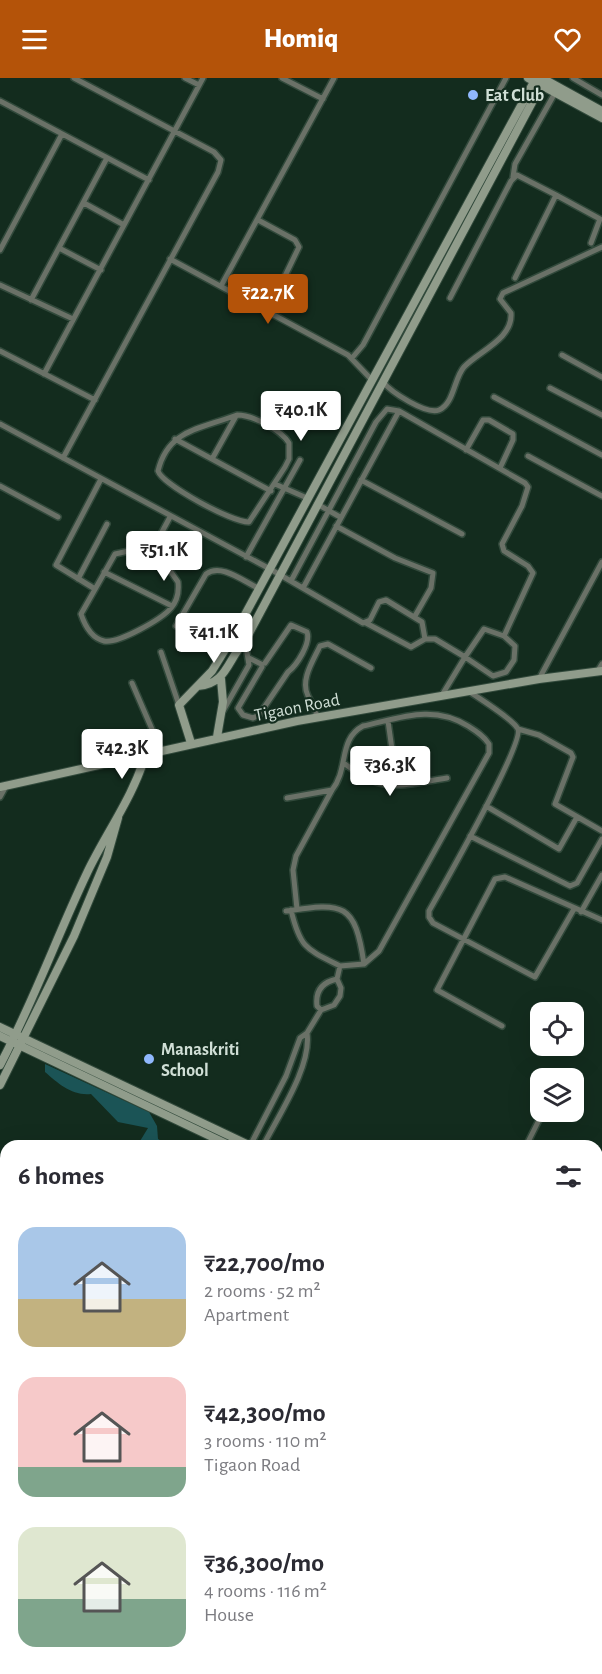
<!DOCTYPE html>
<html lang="en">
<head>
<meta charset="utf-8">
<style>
  :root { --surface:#fff; --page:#f2f2f3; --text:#2b2b33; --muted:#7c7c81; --accent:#b45309 }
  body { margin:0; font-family:"Alegreya Sans",sans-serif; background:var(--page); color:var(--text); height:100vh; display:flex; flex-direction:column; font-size:22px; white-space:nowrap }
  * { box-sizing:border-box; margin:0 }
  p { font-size:20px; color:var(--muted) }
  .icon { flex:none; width:33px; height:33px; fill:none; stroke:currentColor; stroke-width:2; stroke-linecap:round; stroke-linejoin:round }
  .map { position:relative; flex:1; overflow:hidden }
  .drawer { position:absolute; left:0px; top:1062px; width:603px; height:534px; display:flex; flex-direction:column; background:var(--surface); border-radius:18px 18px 0 0; box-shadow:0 6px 24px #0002 }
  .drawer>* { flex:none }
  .tools { position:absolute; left:530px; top:924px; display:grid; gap:12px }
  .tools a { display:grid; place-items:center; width:54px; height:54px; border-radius:12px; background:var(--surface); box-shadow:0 6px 24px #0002; font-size:30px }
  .price { position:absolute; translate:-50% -51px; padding:0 14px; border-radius:6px; background:#fff; color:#222; font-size:20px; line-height:39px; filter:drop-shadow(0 2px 3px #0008) }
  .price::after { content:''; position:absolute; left:50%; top:36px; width:18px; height:14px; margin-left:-9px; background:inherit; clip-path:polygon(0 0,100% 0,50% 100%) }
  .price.current { background:var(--accent); color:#fff }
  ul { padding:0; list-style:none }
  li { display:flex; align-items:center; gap:18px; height:150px; padding:0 18px }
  li span { display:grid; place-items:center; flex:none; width:168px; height:120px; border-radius:18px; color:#555 }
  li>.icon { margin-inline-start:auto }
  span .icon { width:72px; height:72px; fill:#fffc; stroke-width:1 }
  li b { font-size:26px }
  h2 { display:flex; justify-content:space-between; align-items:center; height:72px; padding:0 18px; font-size:26px }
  header { display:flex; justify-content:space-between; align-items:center; height:78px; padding:0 18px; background:var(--accent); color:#fff; font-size:27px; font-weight:800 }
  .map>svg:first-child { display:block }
  .water { fill:#1b5456 }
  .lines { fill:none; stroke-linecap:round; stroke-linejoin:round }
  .street-casing { stroke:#31493b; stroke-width:8 }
  .secondary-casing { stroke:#31493b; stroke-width:10 }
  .street { stroke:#6a7167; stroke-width:5 }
  .secondary { stroke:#909c8b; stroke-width:8 }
  .poi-dot { fill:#90b8fd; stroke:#132c1e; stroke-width:2 }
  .labels { text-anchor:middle; stroke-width:4.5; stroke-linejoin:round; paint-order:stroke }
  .poi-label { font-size:18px; font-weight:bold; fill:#d0dfd6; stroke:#132c1e; text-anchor:start }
  .street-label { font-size:18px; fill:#d0dfd6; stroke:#132c1e }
</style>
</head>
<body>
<header><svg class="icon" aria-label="menu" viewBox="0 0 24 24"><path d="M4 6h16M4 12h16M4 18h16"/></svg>Homiq<svg class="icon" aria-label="heart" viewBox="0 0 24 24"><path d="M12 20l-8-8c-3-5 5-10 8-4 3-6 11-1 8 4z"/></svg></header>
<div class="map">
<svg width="602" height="1596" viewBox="0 0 602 1596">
  <rect width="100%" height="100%" fill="#132c1e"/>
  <path class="water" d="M45,986L149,1034L157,1048L158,1061L169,1068H137L148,1050L118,1044L91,1016C72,1018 59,1006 45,994Z"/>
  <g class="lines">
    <g class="street-casing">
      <path id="street" d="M185,0L199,7
        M282,0L323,21
        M573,0L602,17
        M0,23L149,102
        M513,99L515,86L555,15
        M556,117L600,141L591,165
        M84,125L124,147
        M258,142L295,162L299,169L268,233
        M59,170L101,192
        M0,172L62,56
        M170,181L348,277L371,301
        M0,207L73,241
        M221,208L334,0
        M450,220L511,103L517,97L556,117L515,200
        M31,222L107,80
        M0,273L95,322
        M562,277L602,299
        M352,280L363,267L506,0
        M44,296L203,0
        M383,304C391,314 426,337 439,332C454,326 454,300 464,289C479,273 513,261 511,235L500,221L503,215L602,169
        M550,310L602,337
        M494,319L602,377
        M237,337C253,337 281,352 289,365V381L285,389L249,444C233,445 163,407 158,393C168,351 201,351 237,337Z
        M0,346L270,491L363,545L370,542L379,524L386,522L422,544L425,561
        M175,361L271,413
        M466,372L483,342H489L513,356V362L500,390
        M528,378L602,418
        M63,380L218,94L221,82L214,74L74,0
        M212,381L236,338
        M361,402L462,456
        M275,406L307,420
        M0,408L58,439
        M317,426L340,439
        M336,448L395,480L433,495L431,510L415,538
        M129,473L171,494L178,504C179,513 177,523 171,530C162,541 118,566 104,563C91,560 85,548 81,536L115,476Z
        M246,479L300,382
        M147,482L170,439
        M104,494L172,528
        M78,501L107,446
        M291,503L376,344L387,331L399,333L525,405L528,409L522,428L502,466L504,473L528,488L533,495L504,558L515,568L514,582L506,594L493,598L465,579L442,617
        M303,510L399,333
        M95,511L56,487L101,401
        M366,545L411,569L425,561H435L465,579L484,551L504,558
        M176,548L206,496C221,485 243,503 258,510
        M161,574L179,627
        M249,580L261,586
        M262,589L238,630L243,637L253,640L259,637L288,594C297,587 311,565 307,554L291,547L265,585
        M597,594L602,586
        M539,601L602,484
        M132,605L161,672
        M470,614C480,621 513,641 518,651C524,666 442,810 429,833V839L433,845L535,899L574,831
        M223,633L249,587L245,563L235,555
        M317,640C316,630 312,626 308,618C300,602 313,583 320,568L328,566L371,590
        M388,643L397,707
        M518,651L539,657L571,675L573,679L555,726L602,753
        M345,686C386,717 399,707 447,700
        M0,719L6,708
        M287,720L332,712C349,691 338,661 363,648C400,640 433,626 468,648C476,653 484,658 489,666V675L379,873L364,886L340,888L337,901
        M486,728L559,771L577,739
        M470,758L570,808L577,805L602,761
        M297,831L293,792L296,778L332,712
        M291,832C300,870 306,871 340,888
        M286,833C344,824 355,825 364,886
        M581,834L602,797
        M502,948L437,912L495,801L505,799L602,842
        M307,955L321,932L334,927L340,918L341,910L337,901C323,904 315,912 317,928L321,932
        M250,1068L286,998L300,960L307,955C312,988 278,1038 263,1068
        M526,1068L543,1034
        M0,1209L6,1211
        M0,1232L6,1235
        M0,1276L6,1265
        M0,1307L6,1309
        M0,1328L6,1330
        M0,1410L6,1399
        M0,1431L6,1434
        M0,1492L6,1495
        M0,1564L6,1567
        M48,1590L59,1596
        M170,1590L172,1591
        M179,1594L182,1596
        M93,1596L97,1590
        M148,1596L151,1590
        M254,1596L257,1590
        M421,1596L424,1590"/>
    </g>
    <g class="secondary-casing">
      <path id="secondary" d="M528,0L602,40
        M542,0L602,33
        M198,608C227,606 227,582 245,563L545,0
        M217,659L223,624L221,601
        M191,665L179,627L212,593L234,557L536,0
        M0,709L297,643L539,601L602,593
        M0,949L251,1068
        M0,958L231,1068
        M0,987C33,925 57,858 87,795C106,755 134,718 146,675
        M0,1007L74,858L107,779L118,740
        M597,1235L602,1238
        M597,1244L602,1246"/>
    </g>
    <use href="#street" class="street"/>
    <use href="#secondary" class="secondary"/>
  </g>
  <g class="poi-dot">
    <circle cx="473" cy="17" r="6"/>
    <circle cx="149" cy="981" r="6"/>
  </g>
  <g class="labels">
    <g class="poi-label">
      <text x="485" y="23">Eat Club</text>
      <text x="161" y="977">Manaskriti<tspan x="161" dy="21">School</tspan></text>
    </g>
    <g class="street-label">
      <text transform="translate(297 629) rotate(-11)" y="6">Tigaon Road</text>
    </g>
  </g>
</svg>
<div class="tools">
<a><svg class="icon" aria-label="locate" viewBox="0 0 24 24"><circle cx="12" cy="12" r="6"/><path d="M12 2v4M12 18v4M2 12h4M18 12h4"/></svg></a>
<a><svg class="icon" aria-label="layers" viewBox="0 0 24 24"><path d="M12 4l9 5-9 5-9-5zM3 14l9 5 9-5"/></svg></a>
</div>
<b class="price current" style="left:268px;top:247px">₹22.7K</b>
<b class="price" style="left:301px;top:364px">₹40.1K</b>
<b class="price" style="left:164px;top:504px">₹51.1K</b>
<b class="price" style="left:214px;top:586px">₹41.1K</b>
<b class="price" style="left:122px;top:702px">₹42.3K</b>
<b class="price" style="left:390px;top:719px">₹36.3K</b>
<section class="drawer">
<h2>6 homes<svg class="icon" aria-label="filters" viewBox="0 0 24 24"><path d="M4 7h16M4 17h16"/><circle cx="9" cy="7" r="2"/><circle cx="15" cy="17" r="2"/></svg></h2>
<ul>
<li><span style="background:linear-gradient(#a9c7e8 60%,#c2b280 0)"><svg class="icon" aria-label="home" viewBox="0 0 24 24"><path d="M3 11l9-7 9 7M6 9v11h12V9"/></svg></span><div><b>₹22,700/mo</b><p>2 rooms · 52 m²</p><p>Apartment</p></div></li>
<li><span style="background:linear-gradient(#f6c9c9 75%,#7fa58c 0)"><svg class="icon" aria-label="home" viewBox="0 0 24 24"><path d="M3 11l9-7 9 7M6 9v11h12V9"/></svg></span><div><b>₹42,300/mo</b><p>3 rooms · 110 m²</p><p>Tigaon Road</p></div></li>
<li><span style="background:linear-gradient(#dfe7d0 60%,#7fa58c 0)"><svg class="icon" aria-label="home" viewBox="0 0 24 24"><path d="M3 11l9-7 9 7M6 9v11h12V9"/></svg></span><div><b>₹36,300/mo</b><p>4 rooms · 116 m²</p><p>House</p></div></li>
</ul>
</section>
</div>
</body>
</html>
